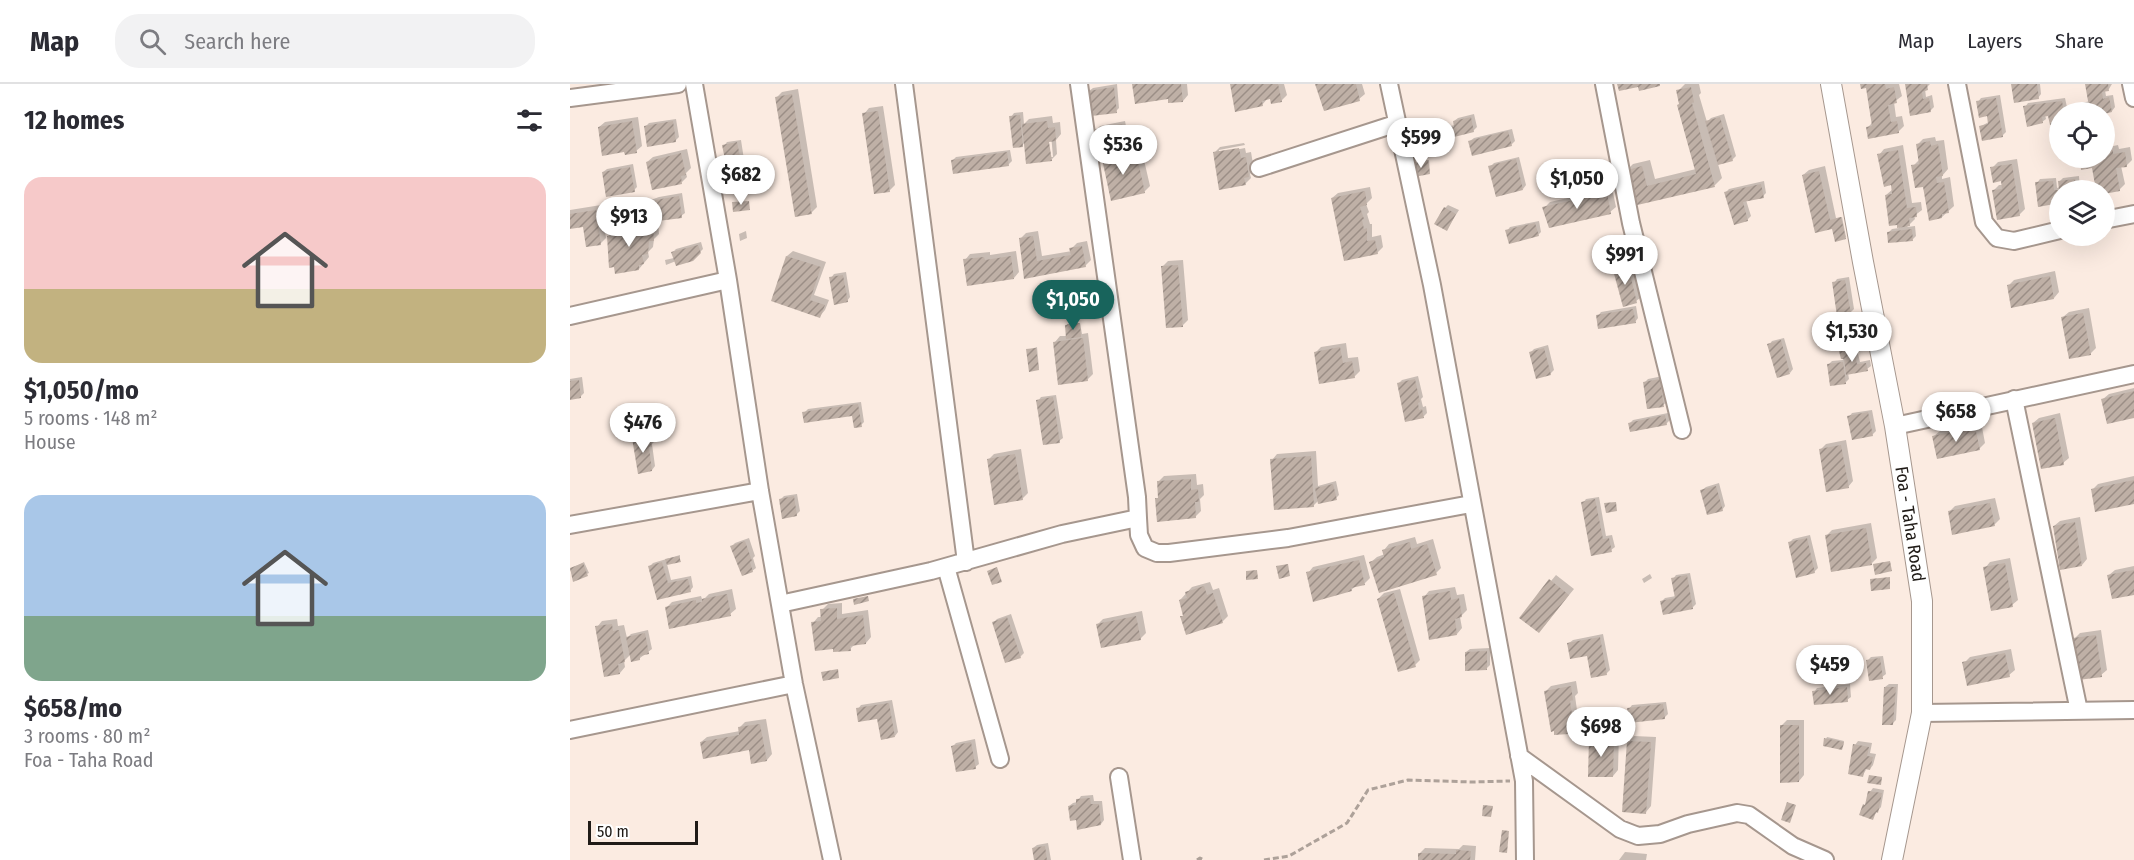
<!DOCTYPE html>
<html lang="en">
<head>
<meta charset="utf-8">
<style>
  :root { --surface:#fff; --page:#f2f2f3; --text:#2b2b33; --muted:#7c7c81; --line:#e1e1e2; --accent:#18645c }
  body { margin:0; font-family:"Fira Sans Condensed",sans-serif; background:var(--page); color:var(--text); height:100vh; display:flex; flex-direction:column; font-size:22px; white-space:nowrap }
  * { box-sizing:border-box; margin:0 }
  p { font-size:20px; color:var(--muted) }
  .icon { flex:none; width:33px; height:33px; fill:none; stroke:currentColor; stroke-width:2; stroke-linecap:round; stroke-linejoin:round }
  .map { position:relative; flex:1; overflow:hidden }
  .side { display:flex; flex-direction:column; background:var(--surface); width:570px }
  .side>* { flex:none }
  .fabs { position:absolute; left:1479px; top:18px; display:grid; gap:12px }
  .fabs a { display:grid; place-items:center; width:66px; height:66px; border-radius:50%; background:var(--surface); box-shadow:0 6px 24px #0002; font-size:30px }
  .scale { position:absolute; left:18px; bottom:15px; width:110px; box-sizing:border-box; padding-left:6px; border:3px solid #201b17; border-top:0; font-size:16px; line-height:21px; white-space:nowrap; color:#201b17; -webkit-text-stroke:4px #fff; paint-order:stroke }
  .price { position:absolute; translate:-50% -51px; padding:0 14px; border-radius:21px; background:#fff; color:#222; font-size:20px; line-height:39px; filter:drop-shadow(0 2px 3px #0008) }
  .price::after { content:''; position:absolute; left:50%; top:36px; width:18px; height:14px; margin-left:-9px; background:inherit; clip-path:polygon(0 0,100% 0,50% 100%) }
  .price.current { background:var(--accent); color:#fff }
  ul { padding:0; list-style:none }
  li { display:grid; align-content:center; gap:12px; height:318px; padding:0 24px }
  li span { display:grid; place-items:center; height:186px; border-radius:18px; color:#555 }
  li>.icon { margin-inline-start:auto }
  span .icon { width:108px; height:108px; fill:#fffc; stroke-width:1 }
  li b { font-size:26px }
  h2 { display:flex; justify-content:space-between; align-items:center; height:72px; padding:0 24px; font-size:26px }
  header { display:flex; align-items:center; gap:36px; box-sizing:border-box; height:84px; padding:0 30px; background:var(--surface); border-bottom:2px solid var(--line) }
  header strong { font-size:28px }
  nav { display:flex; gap:33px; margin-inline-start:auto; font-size:21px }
  .search { width:420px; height:54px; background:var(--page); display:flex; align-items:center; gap:15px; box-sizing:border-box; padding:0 21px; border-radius:24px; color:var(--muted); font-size:22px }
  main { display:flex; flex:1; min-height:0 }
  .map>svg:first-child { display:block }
  .shadow { fill:#0003; fill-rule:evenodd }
  .building { fill:url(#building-hatch) }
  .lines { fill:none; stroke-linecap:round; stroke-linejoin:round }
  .minor-casing { stroke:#a6978e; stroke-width:20 }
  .tertiary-casing { stroke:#a6978e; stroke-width:22 }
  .path { stroke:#ada199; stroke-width:3; stroke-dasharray:6 3; stroke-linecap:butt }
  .minor { stroke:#fff; stroke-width:16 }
  .tertiary { stroke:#fff; stroke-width:20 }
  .labels { text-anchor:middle; stroke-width:5; stroke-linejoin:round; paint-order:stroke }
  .street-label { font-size:18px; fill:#201b17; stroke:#fff }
</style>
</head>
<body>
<header>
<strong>Map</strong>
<div class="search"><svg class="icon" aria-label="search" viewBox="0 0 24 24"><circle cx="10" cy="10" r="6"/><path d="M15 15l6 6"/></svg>Search here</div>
<nav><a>Map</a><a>Layers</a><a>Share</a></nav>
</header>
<main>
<section class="side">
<h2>12 homes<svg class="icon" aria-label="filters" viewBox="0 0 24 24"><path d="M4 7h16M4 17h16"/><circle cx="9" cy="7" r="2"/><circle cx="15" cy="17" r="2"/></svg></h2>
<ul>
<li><span style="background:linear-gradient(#f6c9c9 60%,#c2b280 0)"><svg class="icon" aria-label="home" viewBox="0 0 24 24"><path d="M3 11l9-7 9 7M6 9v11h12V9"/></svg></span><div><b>$1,050/mo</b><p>5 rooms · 148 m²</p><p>House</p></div></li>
<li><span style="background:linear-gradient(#a9c7e8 65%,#7fa58c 0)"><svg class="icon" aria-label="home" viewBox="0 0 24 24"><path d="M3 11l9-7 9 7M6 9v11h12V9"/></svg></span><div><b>$658/mo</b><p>3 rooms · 80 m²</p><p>Foa - Taha Road</p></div></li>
</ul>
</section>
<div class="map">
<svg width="1564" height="776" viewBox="0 0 1564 776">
  <defs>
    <pattern id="building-hatch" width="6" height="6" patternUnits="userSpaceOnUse" patternTransform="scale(1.5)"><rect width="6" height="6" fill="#bfb0a6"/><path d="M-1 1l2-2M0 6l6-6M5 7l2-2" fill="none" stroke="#9b8e86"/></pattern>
  </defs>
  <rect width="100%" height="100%" fill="#fbebe1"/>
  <path class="shadow" d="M547,0L549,24L546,27L519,7L523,4Z
    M564,0H617L618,11L613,17Z
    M662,0H714L717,11L711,17L698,14L692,21Z
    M747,0H792L795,10L789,15Z
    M1115,0H1129L1131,9L1129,11L1137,38L1141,34L1154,30L1166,72L1162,76L1148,80L1152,94L1145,101L1064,121L1055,88L1063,80L1080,76L1085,95L1126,85L1108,7Z
    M1291,0H1329L1332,12L1324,18L1326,33L1332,32L1334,42L1328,48L1298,43L1303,38L1297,3Z
    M1336,0H1360L1355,5L1356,13L1362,11L1364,23L1361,26Z
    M1443,0H1470L1471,10L1468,14Z
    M1517,0H1542L1539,5L1535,6L1536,12L1543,11L1545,23L1542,27L1533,28H1505L1504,23L1508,20L1520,17Z
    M228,5L247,123L242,128L206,14L212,8Z
    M1430,11L1436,48L1432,52L1411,42L1419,38L1418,31L1408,18L1411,14Z
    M1495,14L1498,28L1475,31L1476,35L1472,38L1455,23L1458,19Z
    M313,22L325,101L319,107L294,30L299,24Z
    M453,28L454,40L459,35L482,32L483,39L490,38L491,50L486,56L487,70L482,75L455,58L452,62L441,33L444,29ZM481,50L483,73H480L478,51Z
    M904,30L907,43L903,47L859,50L863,46L885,41L884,37L888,34Z
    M68,33L72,62L66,67L29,43L35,38Z
    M106,35L109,53L105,57L75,43L79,39Z
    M555,37L560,62L555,66L571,63L580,102L574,108L533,76L541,68L526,46L530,42Z
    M942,45L945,57L941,61L900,57L904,54Z
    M1365,53L1366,57L1374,56L1378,85L1372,92V95L1380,93L1384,122L1372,133L1343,82L1349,76L1348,60L1353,55Z
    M171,56L175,82L172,86L154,62L157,58Z
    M674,59L675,61L649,66V69L675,64L676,69L681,68L684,86L680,90L681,94L675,100L644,69L650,63Z
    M1333,61L1342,119L1351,118L1352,126L1344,132L1345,135L1337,143L1345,142L1346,152L1343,155L1319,148L1322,145L1329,144L1316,111L1323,105L1309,71L1314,65Z
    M1548,61L1549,65L1560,63L1562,76L1557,81L1551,82L1555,100L1549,106H1528L1524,82L1513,84L1511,74H1534V64Z
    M117,65L121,84L116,89L117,93L112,98L77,78L83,73Z
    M440,66L442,77L438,81L383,76L386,73Z
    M949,73L956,101L953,105L920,83L924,79Z
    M1447,75L1455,125L1449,131L1423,107L1429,101H1433L1432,96L1422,84L1428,78Z
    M859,76L860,89L844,79L846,78Z
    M63,80L67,103L64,106L33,88L37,85Z
    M1255,82L1266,134L1272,133L1276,153L1275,154L1263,142L1233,91L1239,86Z
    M1509,92L1510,106H1490V118L1467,99L1470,95L1486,94L1487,104L1490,103L1489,98L1493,94Z
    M1194,97L1196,109L1193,112L1176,116L1181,132L1177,136L1156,108L1159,105Z
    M800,103L802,114L796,120L799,128L797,130L800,140H802V153L811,151L813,163L807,169L775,176L762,114L768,109Z
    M1042,104L1046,123L1040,128L974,124L980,118Z
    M112,109L115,129L111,132L88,129L79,132L80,139L88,138L89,150L84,155L83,163L78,168L79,173L69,185L38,152L44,147L61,145V140L66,135H60L57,141L49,124L53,120L70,118L72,131L69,134L78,133L75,121L78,117L89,113Z
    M31,121L36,154L30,160L14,141L0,143V126Z
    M878,121L889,126L877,145L875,124Z
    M969,137L971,148L968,151L937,147L940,143Z
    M176,147L177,154L170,157L169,150Z
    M468,147L472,172L502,167L501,165L507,159L517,157L521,176L515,182L456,193L450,155L456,149Z
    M131,158L133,165L122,176L106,177L96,181L95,176L104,174L103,168L106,165Z
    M223,167L256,178L244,211L259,216L255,226L250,232L203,216L217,172Z
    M446,167L449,188L444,194L395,176L400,170L420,168V171Z
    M613,176L618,236L613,241L592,183L598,177Z
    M1061,180L1070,214L1066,217L1045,186L1048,183Z
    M1485,187L1489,208L1484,214L1439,201L1444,196Z
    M276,188L280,213L277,217L261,194L264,190Z
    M1279,193L1284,225L1280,229L1264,199L1267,195Z
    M1066,222L1068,234L1065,238L1028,232L1031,228Z
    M1519,224L1526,264L1520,270L1493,233L1499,228Z
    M510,239L512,250L518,249L523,290L517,296L485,258L490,252H497V240Z
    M1280,253L1281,263L1286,261L1290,278L1300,276L1301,282L1297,285L1278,289L1279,295L1276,298L1258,281L1262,277L1273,276L1271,268L1276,263L1267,257Z
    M1214,254L1223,285L1220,289L1199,261L1202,257Z
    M776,259L778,274L788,273L790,287L784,293L746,268L751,263Z
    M978,261L984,286L980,290L961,268L964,265Z
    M467,263L469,284L468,285L458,266Z
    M848,292L853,313L851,315L853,323L856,322L857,329L853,333L828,300L832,296Z
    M1093,292L1097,318L1093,321L1075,298L1078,295Z
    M12,293L14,309L10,313L0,314V295Z
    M1564,304V332L1533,315L1539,310Z
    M486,311L493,354L489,357L468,317L471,313Z
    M291,318L294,338L291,341L283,330L234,329L238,325Z
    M1302,326L1306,347L1302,351L1279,333L1282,329Z
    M1098,329L1100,336L1096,340L1060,339L1063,336Z
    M1490,329L1499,374L1493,379L1463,339L1469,334Z
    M1411,338L1415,359L1409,365L1364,352L1370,347Z
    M83,349L84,358L82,360L85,382L82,386L64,354L67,351Z
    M1276,356L1283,397L1278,403L1250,366L1256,360Z
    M451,365L458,409L452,415L419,375L424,370Z
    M746,367L748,402L766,397L769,411L766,414L749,416L743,422L702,376L707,370Z
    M626,390L627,401L633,400L634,411L630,415L631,427L625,433L587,415L589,412L588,398L594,392Z
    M1564,392V419L1523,405L1528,400Z
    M1149,399L1155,422L1152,426L1132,406L1136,403Z
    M227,410L230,427L226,431L210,416L214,412Z
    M1029,413L1036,452L1042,451L1045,463L1041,466L1022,470L1013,419L1016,415Z
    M1425,414L1430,435L1424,441L1379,428L1385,422Z
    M1510,433L1517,475L1512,481L1484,442L1490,437Z
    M1301,439L1307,474L1302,479L1257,451L1262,446Z
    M1240,451L1248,484L1244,488L1219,459L1223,455Z
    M845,453L847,460L863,455L871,484L866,489L801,478L807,473L815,470L814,466L819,460Z
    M179,454L185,472L183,474L186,484L182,487L162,462L165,459Z
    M110,471V477L97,480L101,496L121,492L123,503L120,507L88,514L80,482L83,479Z
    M794,471L800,494L794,500L786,502L781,506L738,489L743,483Z
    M1440,474L1448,516L1442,521L1415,484L1420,478Z
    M14,478L19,489L4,496L0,485Z
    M1564,482V509L1539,491L1545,486Z
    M1120,489L1126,520L1123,523L1092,517L1095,514L1106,512L1103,495L1106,491Z
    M1080,490L1082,494L1074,499L1072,495Z
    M986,491L1004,505L974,542L951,533Z
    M640,498L643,506L649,504L658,532L652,538L612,533L614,530L610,516L622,503Z
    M885,503L887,511L894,510L897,526L890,533L892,544L887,550L854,513L859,507Z
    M162,505L166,525L160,530L96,524L102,518L131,512L132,515L135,514L139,510Z
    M830,505L850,576L845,581L808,515L814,509Z
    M272,519V530L298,526L301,553L296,559L285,560L280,565L243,539L248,533H252V526L258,520Z
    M572,527L576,549L571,554L527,541L533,535Z
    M441,530L454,569L450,573L424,538L427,535Z
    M47,535L48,542L54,541L57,554L61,550L78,546L82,565L70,574L61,570L54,577L55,583L50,589L27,543L32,537Z
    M1531,546L1537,586L1531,591L1504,555L1510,549Z
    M1033,550L1040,586L1036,590L1018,570L999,559L1003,556Z
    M920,564V581L916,585L896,568L900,565Z
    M1441,565L1445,586L1439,591L1394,579L1400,573Z
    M1313,572L1316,590L1312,593L1297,577L1301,573Z
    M1006,597L1008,609L1005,612L1007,626L1011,625L1013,635L999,649L976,607L981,602Z
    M1280,600L1281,613L1277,616L1244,608L1247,604Z
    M1319,600H1328L1326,636L1322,640L1315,603Z
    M322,616L328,648L325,652L309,634L288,625L291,621Z
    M1096,618L1098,630L1094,634L1059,625L1062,621Z
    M196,635L202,670L197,676L180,665L131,658L137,653L170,647V643L175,638Z
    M1217,636H1234V691L1229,697L1211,642Z
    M1026,649H1049L1048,686L1043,692L1020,655Z
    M1064,652L1086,653L1081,722L1076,728L1059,657Z
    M1257,653L1274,657L1273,663L1256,655Z
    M405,655L409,680L405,683L383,662L386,659Z
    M1288,657L1302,659L1300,669L1306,670L1303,681L1300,685L1297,684L1293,691L1285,661Z
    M1303,704L1314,706L1311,723L1302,734L1295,721L1298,718L1300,708Z
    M523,711L524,717H532L534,736L531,740L507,735L499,722L503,719L507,718L511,712Z
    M478,759L481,776H465L463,764L467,761Z
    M893,761L906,762L905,776H849L850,769L855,764L889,765Z
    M1055,768L1077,770L1076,776H1049Z"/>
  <path class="building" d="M562,0H611L613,18L598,19V15L565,20Z
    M660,0H708L712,18L701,20L700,15L692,17L693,22L665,28Z
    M745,0H786L790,17L754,27Z
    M1047,0H1090V2L1069,7L1068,3L1049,7Z
    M1290,0H1315L1316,5L1324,3L1327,19L1318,21L1321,38L1327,37L1329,49L1298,55L1296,43L1302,42L1296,4L1291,5Z
    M1335,0H1357L1358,6L1352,8L1353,15L1359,14L1361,28L1340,32Z
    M1441,0H1467L1469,15L1444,19Z
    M1515,0H1538L1539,7L1532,8L1533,15L1539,13L1542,28L1534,30V28H1520Z
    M544,3L547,29L521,32L518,7Z
    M1121,3L1124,18L1122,19L1145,103L1063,122L1054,87L1072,82L1077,102L1126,90L1107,21L1109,20L1106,6Z
    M222,10L242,130L225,133L205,13Z
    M1426,14L1433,53L1412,57L1409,42L1418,40L1417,32L1409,34L1406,17Z
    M1492,17L1494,28H1490V38L1480,41L1478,32L1472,33L1473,39L1457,43L1453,22Z
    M1516,20L1518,28H1504L1503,23Z
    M308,27L320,108L304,110L292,29Z
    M450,31L453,63L443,64L439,32Z
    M901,33L904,48L860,59L858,49L884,43L883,37Z
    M1150,33L1163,77L1148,81L1135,37Z
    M62,37L67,69L55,71L54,68L32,72L28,43Z
    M103,37L106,58L77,63L74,42Z
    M477,37L478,44L485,43L486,57L479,58L482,77L456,80L452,40Z
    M552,40L557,66L530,72L525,45Z
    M938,47L942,62L902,72L898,57Z
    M1360,57L1361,62L1368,60L1373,92L1366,93L1367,99L1374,98L1379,129L1372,130V134L1359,137L1353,103L1345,104L1341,81L1349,80L1346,60Z
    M167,58L173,87L158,90L152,61Z
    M669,64L671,74L676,73L679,93L674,94L676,101L649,106L643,68Z
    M1328,66L1337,124L1346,123L1347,133L1339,134L1340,142L1327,144V141L1319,142L1315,111L1322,110L1321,101L1314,103L1307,70Z
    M1543,66V70L1555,68L1557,83L1546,84L1550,107L1534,110V106H1526L1522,84L1511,86L1510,74H1534V67Z
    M437,68L439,82L383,90L381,76Z
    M566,68L575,109L541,117L532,75Z
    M111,69L116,91L111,92L112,100L82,106L76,78Z
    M946,75L953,106L926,113L918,82Z
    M858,76L860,90L844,93L843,79Z
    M1442,80L1450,132L1427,136L1422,106L1432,105L1431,97L1423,99L1420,83Z
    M60,83L65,108L36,113L32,88Z
    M1249,87L1260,136L1271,133L1276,155L1265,158L1262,145L1245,149L1232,91Z
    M1505,95L1507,106H1490V119L1468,123L1465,98L1483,97L1484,106H1489L1488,97Z
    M1191,100L1194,114L1173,118L1178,137L1164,141L1154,108Z
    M795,107L797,121L790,123L794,135L792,136L794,145L797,144V157L805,156L808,170L774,177L761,114Z
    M1037,109L1041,130L979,144L972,123Z
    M109,112L112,134L88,137L87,131L76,134L73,120L85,116Z
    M179,117L180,126L163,128L162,118Z
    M67,121L69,136L57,137V143H49L48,123Z
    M874,123L886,130L877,147L864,140Z
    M26,126L31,161L16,163L13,143L0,145V130Z
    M74,138V144L83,143L84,157H79L78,170L72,171L74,180L69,181V186L45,190L44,183L39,184L37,152L60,150V139Z
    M965,139L969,152L939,160L935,146Z
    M1342,145L1343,157L1318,159L1317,148Z
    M463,152L467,177L501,171L499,164L512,162L516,183L454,195L449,154Z
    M128,161L131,169L123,177L106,182L101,168Z
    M216,172L251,183L240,216L255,221L250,234L201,217Z
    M441,172L444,195L397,202L393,175L414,173L415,176Z
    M608,181L613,243L596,244L591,182Z
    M1058,182L1067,219L1053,223L1043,186Z
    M273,191L278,218L264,221L259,193Z
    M1480,192L1484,215L1441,224L1437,201Z
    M1275,196L1281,230L1267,232L1262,198Z
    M1063,225L1066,239L1028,245L1026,231Z
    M1513,229L1521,271L1499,275L1491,233Z
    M510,239L511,253L496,255L495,241Z
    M513,254L518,297L488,301L483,258Z
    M1279,254L1280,263L1267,266L1265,256Z
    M1211,256L1220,290L1207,294L1197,260Z
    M770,263L773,279L782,277L785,294L749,300L744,268Z
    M466,264L469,286L459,288L456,265Z
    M974,264L981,291L966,295L959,268Z
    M1283,264L1287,280L1296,279L1298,287L1276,291L1274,275H1271L1269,267Z
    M1273,278L1276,300L1260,302L1257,280Z
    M845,295L850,318L848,319L849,326L852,325L854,334L835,338L827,299Z
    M1090,295L1094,323L1077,325L1073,298Z
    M9,296L11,314L0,316V297Z
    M1564,307V334L1537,340L1531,315Z
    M483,313L490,359L473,361L466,316Z
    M288,320L292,343L284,344L282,332L234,339L232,328Z
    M1298,328L1303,352L1282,356L1277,332Z
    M1095,331L1097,341L1060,348L1058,339Z
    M1485,334L1494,381L1471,385L1462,339Z
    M1405,343L1410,366L1367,375L1362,352Z
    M80,351L82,363H79L82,387L68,390L62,354Z
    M1271,361L1279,404L1256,408L1249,365Z
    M445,370L453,416L424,421L417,375Z
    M741,372L744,423L704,426L700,375Z
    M621,395V406L628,405L629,418H625L626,434L587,438L585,414H588L587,397Z
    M1564,396V420L1525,428L1521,405Z
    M763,400L767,416L748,420L745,404Z
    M1146,402L1153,427L1137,431L1130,406Z
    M224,412L227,432L212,435L209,415Z
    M1025,415L1033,455L1039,454L1042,468L1021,472L1011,418Z
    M1046,418L1047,427L1036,429L1034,419Z
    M1420,419L1425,442L1382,451L1378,427Z
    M1505,438L1512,482L1490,486L1483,442Z
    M1296,444L1302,481L1261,488L1255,451Z
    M1237,454L1245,489L1226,494L1218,458Z
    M175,457L182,477L180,478L183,488L172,492L160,462Z
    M840,458L841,465L857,460L867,491L809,509L799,478L814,473L812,466Z
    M109,472L111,478L97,481L95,475Z
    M789,476L795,501L781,504L782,507L743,518L736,488Z
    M1320,477L1322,487L1305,491L1303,480Z
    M92,478L98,499L118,495L121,508L87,516L78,482Z
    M13,479L18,492L3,498L0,484Z
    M1435,479L1443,523L1421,527L1413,483Z
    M718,480L720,492L709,495L706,482Z
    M427,483L432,498L422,501L417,487Z
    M687,486L688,495L676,496V487Z
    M1564,486V511L1542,515L1537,491Z
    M1117,491L1123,525L1093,531L1090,517L1105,514L1101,494Z
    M1320,493V505L1301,507L1300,495Z
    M979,495L999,511L969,549L949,534Z
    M634,502L637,511L643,509L653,539L616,551L610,532H613L609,516L617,514L615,508Z
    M880,507L881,516L889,514L892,533L885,535L887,551L859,556L852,512Z
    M824,509L846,583L828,588L807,515Z
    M157,510L161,532L99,545L95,523L126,516V519L132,518V515Z
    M298,512L299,517L284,521L283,515Z
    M267,524V535L293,531L296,560L280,562L281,567L263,568V565L245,567L241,538L251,537L250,525Z
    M566,532L571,556L531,564L526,540Z
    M437,533L451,574L435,579L422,538Z
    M42,540L43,547L49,546L55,578L48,580L50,590L34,593L25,542Z
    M75,549L79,570L70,572V576L61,578L56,553Z
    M1526,551L1532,593L1508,596L1503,554Z
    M1030,553L1037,591L1021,594L1017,572L1000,575L997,559Z
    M917,567V586L895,587V568Z
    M1435,569L1440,593L1397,602L1392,578Z
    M1310,574L1313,595L1299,597L1296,576Z
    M268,585L269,594L253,597L251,588Z
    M1001,602L1003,616L1000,617L1002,630L1006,629L1008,642L999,644V650L984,651V647L981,648L974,607Z
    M1277,603L1278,618L1244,621L1242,607Z
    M1314,603H1326L1323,641H1312Z
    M319,619L325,653L311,656L307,635L288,638L286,624Z
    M1093,620L1095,635L1059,639L1057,624Z
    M190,640L197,677L181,680L179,666L133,675L130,658L169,651L168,643Z
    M1210,641H1229V698L1210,699Z
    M1019,654H1044L1043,693H1018Z
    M1254,654L1274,658L1272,666L1253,662Z
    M1057,657L1081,658L1076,730L1052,728Z
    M401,658L406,685L386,688L381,662Z
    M1283,660L1299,663L1297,672L1303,673L1300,686L1295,685L1293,693L1278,690Z
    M1299,691L1312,693L1311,701L1297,699Z
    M1298,707L1312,709L1308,729L1306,728L1303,736L1289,731L1293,720L1295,721Z
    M520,714L521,720H529L531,741L507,746L506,736L500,737L498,722L506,721V715Z
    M1217,718L1226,721L1220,739L1211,736Z
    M913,721L923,722L921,733L912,732Z
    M932,746L939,747L937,769L929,768Z
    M475,762L477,776H464L462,764Z
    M886,766L901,767L900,776H848V769L886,770Z"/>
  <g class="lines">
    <g class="minor-casing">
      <path id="minor" d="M124,0L158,196L190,407L224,600L262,776
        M334,0L396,478
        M819,0L862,201L954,697L955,776
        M1034,0L1061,139L1112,346
        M1387,0L1414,138L1427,154L1444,157L1490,146
        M1561,0L1564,14
        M0,14L108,0
        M689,84L828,39
        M1534,136L1564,130
        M0,232L158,196
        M1444,315L1509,627
        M1325,342L1564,290
        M568,434L569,451L575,464L587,469H599L718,454L901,420
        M0,441L190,407
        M376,483L430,675
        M210,520L361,487L492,450L568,434L567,413L509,0
        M1352,629L1564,626
        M0,646L224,600
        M949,672L1050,745L1068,752L1090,750L1118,740L1167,729L1179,731L1223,762L1255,776
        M549,693L562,776"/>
    </g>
    <g class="tertiary-casing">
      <g id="tertiary">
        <path id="s1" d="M1261,0L1293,178L1325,342L1352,517V629L1322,776"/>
      </g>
    </g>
    <path class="path" d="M627,776L630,774L634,776
      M694,776L719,772L777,739L798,706L838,696L902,698L940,697"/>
    <use href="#minor" class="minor"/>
    <use href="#tertiary" class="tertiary"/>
  </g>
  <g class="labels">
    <g class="street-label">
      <text dy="6" stroke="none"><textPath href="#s1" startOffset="447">Foa - Taha Road</textPath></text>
    </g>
  </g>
</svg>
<div class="fabs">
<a><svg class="icon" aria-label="locate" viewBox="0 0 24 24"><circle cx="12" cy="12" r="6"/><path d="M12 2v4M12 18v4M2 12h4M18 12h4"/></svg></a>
<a><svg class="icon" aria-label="layers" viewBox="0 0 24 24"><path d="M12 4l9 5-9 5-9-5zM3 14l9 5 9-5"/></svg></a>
</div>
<div class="scale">50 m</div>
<b class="price" style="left:851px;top:85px">$599</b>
<b class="price" style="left:553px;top:92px">$536</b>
<b class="price" style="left:171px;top:122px">$682</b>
<b class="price" style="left:1007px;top:126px">$1,050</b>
<b class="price" style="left:59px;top:164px">$913</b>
<b class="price" style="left:1055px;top:202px">$991</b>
<b class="price current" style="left:503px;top:247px">$1,050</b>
<b class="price" style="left:1282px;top:279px">$1,530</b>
<b class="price" style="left:1386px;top:359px">$658</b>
<b class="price" style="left:73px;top:370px">$476</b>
<b class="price" style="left:1260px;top:612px">$459</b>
<b class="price" style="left:1031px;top:674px">$698</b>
</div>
</main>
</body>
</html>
